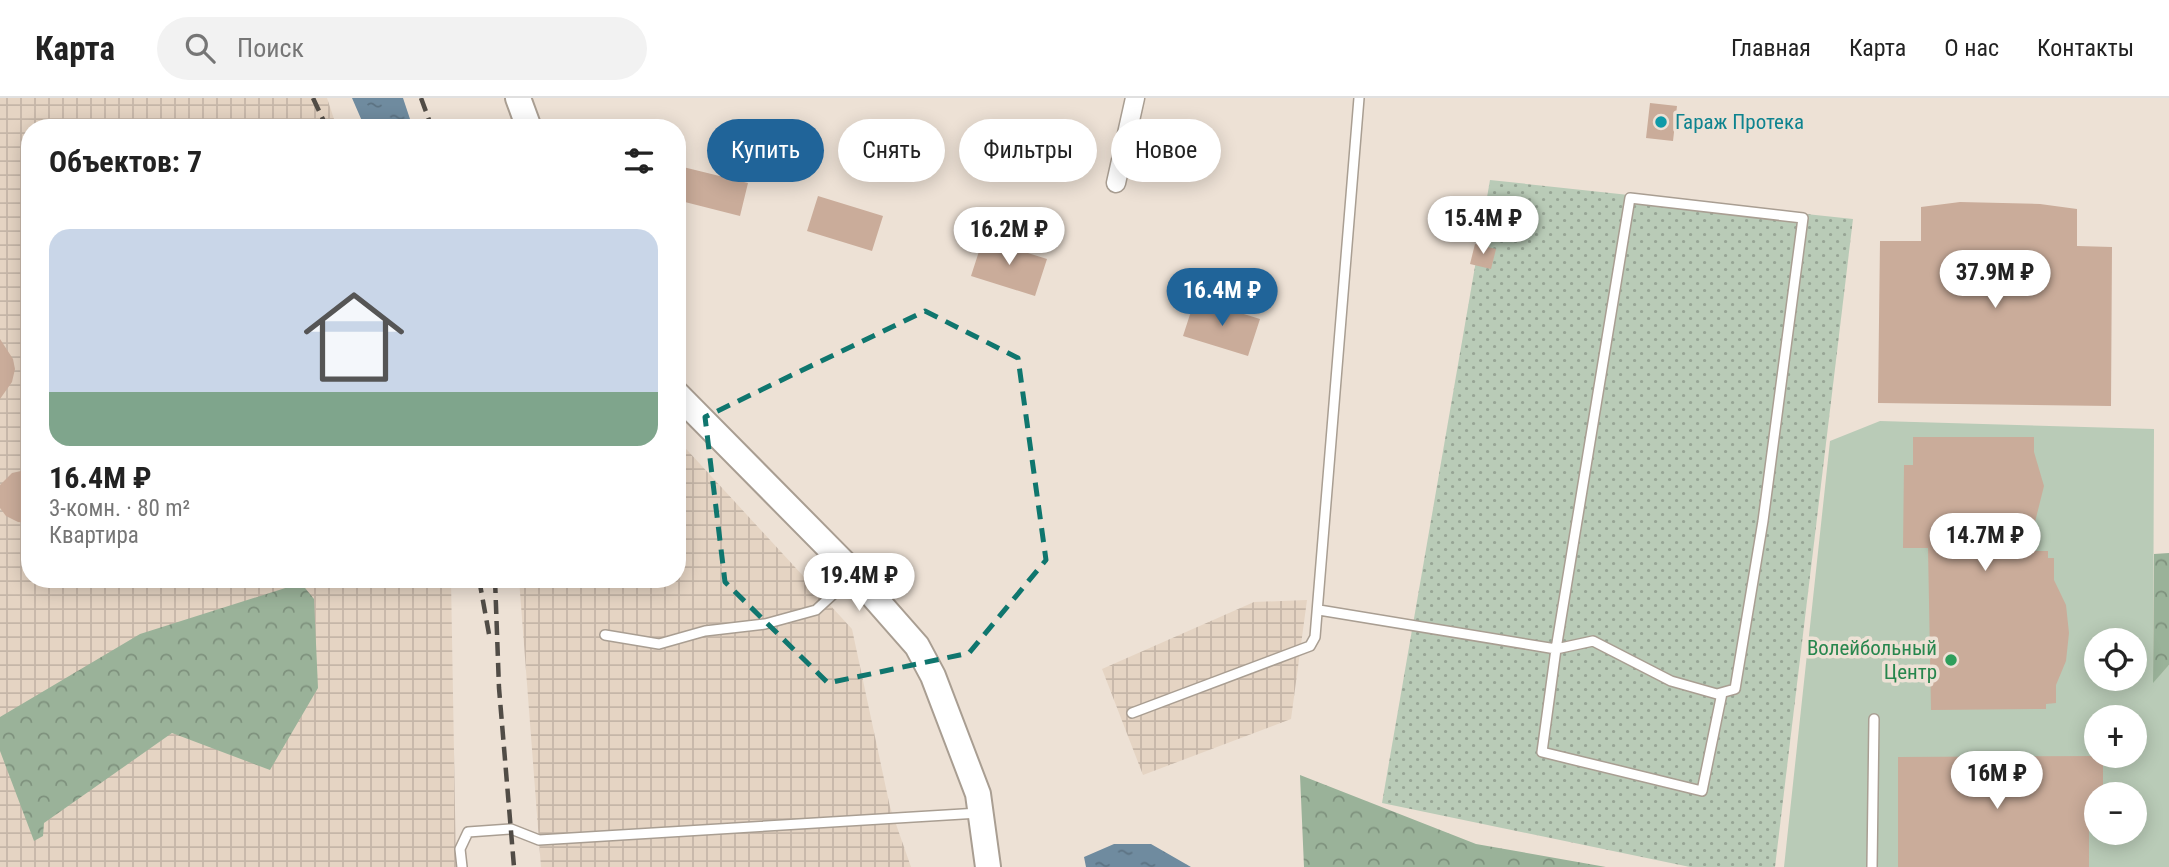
<!DOCTYPE html>
<html lang="ru">
<head>
<meta charset="utf-8">
<style>
  :root { --surface:#fff; --page:#f2f2f2; --text:#222; --muted:#767676; --line:#e0e0e0; --accent:#206499 }
  body { margin:0; font-family:"Roboto Condensed",sans-serif; background:var(--page); color:var(--text); height:100vh; display:flex; flex-direction:column; font-size:26px; white-space:nowrap }
  * { box-sizing:border-box; margin:0 }
  p { font-size:23px; color:var(--muted) }
  .icon { flex:none; width:38px; height:38px; fill:none; stroke:currentColor; stroke-width:2; stroke-linecap:round; stroke-linejoin:round }
  .map { position:relative; flex:1; overflow:hidden }
  .panel { position:absolute; left:21px; top:21px; width:665px; height:469px; display:flex; flex-direction:column; background:var(--surface); border-radius:28px; box-shadow:0 4px 18px #0003 }
  .panel>* { flex:none }
  .guide { position:absolute; left:707px; top:21px; width:665px; height:63px; display:flex; gap:14px }
  .controls { position:absolute; left:2084px; top:530px; display:grid; gap:14px }
  .controls a { display:grid; place-items:center; width:63px; height:63px; border-radius:50%; background:var(--surface); box-shadow:0 4px 18px #0003; font-size:35px }
  .price { position:absolute; translate:-50% -60px; padding:0 16px; border-radius:24px; background:#fff; color:#222; font-size:23px; line-height:46px; filter:drop-shadow(0 2px 4px #0008) }
  .price::after { content:''; position:absolute; left:50%; top:42px; width:21px; height:16px; margin-left:-10px; background:inherit; clip-path:polygon(0 0,100% 0,50% 100%) }
  .price.active { background:var(--accent); color:#fff }
  ul { padding:0; list-style:none }
  li { display:grid; align-content:center; gap:14px; height:371px; padding:0 28px }
  li+li { border-top:2px solid var(--line) }
  li span { display:grid; place-items:center; height:217px; border-radius:21px; color:#555 }
  li>.icon { margin-inline-start:auto }
  span .icon { width:126px; height:126px; fill:#fffc; stroke-width:1 }
  li b { font-size:30px }
  h2 { display:flex; justify-content:space-between; align-items:center; height:84px; padding:0 28px; font-size:30px }
  .tag { padding:0 24px; border-radius:32px; background:var(--surface); box-shadow:0 4px 18px #0003; font-size:24px; line-height:63px }
  .tag.active { background:var(--accent); color:#fff }
  header { display:flex; align-items:center; gap:42px; box-sizing:border-box; height:98px; padding:0 35px; background:var(--surface); border-bottom:2px solid var(--line) }
  header strong { font-size:33px }
  nav { display:flex; gap:38px; margin-inline-start:auto; font-size:24px }
  .search { width:490px; height:63px; background:var(--page); display:flex; align-items:center; gap:18px; box-sizing:border-box; padding:0 24px; border-radius:38px; color:var(--muted); font-size:26px }
  .map>svg:first-child { display:block }
  .industrial { fill:url(#industrial-grid) }
  .grass { fill:#b9cbb7; fill-rule:evenodd }
  .forest { fill:url(#forest-crowns) }
  .garden { fill:url(#garden-dots) }
  .water { fill:url(#water-ripples) }
  .building { fill:#caac9a }
  .lines { fill:none; stroke-linecap:round; stroke-linejoin:round }
  .lane-casing { stroke:#a99e92; stroke-width:12 }
  .street-casing { stroke:#a99e92; stroke-width:21 }
  .secondary-casing { stroke:#a99e92; stroke-width:28 }
  .lane { stroke:#fff; stroke-width:9 }
  .street { stroke:#fff; stroke-width:18 }
  .secondary { stroke:#fff; stroke-width:24 }
  .rail { stroke:#514c46; stroke-width:4.5; stroke-dasharray:14 7; stroke-linecap:butt }
  .marked { fill:none; stroke:#0f766e; stroke-width:5; stroke-dasharray:14 9; stroke-linejoin:round }
  .culture-dot { fill:#0f9aa8; stroke:#ede1d5; stroke-width:2.5 }
  .leisure-dot { fill:#2e9e5b; stroke:#ede1d5; stroke-width:2.5 }
  .labels { text-anchor:middle; stroke-width:7; stroke-linejoin:round; paint-order:stroke }
  .culture-label { font-size:21px; fill:#0d838f; stroke:#ede1d5; text-anchor:start }
  .leisure-label { font-size:21px; fill:#27864d; stroke:#ede1d5; text-anchor:end }
</style>
</head>
<body>
<header>
<strong>Карта</strong>
<div class="search"><svg class="icon" aria-label="search" viewBox="0 0 24 24"><circle cx="10" cy="10" r="6"/><path d="M15 15l6 6"/></svg>Поиск</div>
<nav><a>Главная</a><a>Карта</a><a>О нас</a><a>Контакты</a></nav>
</header>
<div class="map">
<svg width="2169" height="769" viewBox="0 0 2169 769">
  <defs>
    <pattern id="industrial-grid" width="8" height="8" patternUnits="userSpaceOnUse" patternTransform="scale(1.75)"><rect width="8" height="8" fill="#e5d4c3"/><path d="M0 4h8M4 0v8" fill="none" stroke="#c5b6a8"/></pattern>
    <pattern id="forest-crowns" width="20" height="18" patternUnits="userSpaceOnUse" patternTransform="scale(1.75)"><rect width="20" height="18" fill="#9ab299"/><path d="M2 6a3 3 0 1 1 6 0M12 15a3 3 0 1 1 6 0" fill="none" stroke="#7e917d"/></pattern>
    <pattern id="garden-dots" width="8" height="8" patternUnits="userSpaceOnUse" patternTransform="scale(1.75)"><rect width="8" height="8" fill="#b9cbb7"/><path d="M2 2h.1M6 6h.1" fill="none" stroke="#97a595" stroke-width="1.8" stroke-linecap="round"/></pattern>
    <pattern id="water-ripples" width="26" height="14" patternUnits="userSpaceOnUse" patternTransform="scale(1.75)"><rect width="26" height="14" fill="#6f8b9f"/><path d="M2 4q2-2 4 0t4 0M15 11q2-2 4 0t4 0" fill="none" stroke="#5c7282"/></pattern>
  </defs>
  <rect width="100%" height="100%" fill="#ede1d5"/>
  <path class="industrial" d="M0,0H327L337,30H30V481H451L456,769H0Z
    M677,341L852,531L890,709L911,769H541L519,481H677Z
    M1307,502L1291,621L1143,677L1102,571L1254,504Z"/>
  <path class="grass" d="M1880,323L2154,331L2153,584L2169,567V769H1784L1830,343ZM2096,542H2135V581H2096ZM2096,620H2135V658H2096ZM2096,696H2135V735H2096Z"/>
  <path class="forest" d="M2169,455V567L2153,585L2154,456Z
    M301,485L314,501L318,590L270,672L172,635L44,725L43,738L34,743L0,653V619L140,536Z
    M1300,677L1476,746L1606,769H1304Z"/>
  <path class="garden" d="M1490,82L1853,121L1775,769H1690L1382,705Z"/>
  <path class="water" d="M352,0H403L413,30H365Z
    M1114,746H1151L1191,769H1086L1084,759Z"/>
  <path class="building" d="M1650,5L1677,8L1673,43L1646,40Z
    M683,69L748,85L740,118L677,102Z
    M818,98L883,118L872,153L807,133Z
    M1960,104L2040,106L2077,111V148L2112,149L2111,308L1878,305L1880,143H1921V109Z
    M983,141L1047,161L1035,198L971,178Z
    M1475,146L1496,151L1491,171L1470,166Z
    M1195,201L1260,221L1248,258L1183,238Z
    M0,241L13,261L15,271L12,284L0,301Z
    M1913,339H2034V354L2044,388L2035,424V453H2048V460H2054V482L2066,507L2069,535L2066,563L2056,587V605L2046,606V611L1931,612L1928,450H1903L1904,367H1913Z
    M30,371V425L18,424L6,418L0,410V387L12,375Z
    M2103,658V696H2096V721H2089V769H1898V659Z"/>
  <g class="lines">
    <g class="lane-casing">
      <path id="lane" d="M1319,512L1556,551L1630,100L1803,120L1763,423L1735,591L1717,596L1671,583L1593,543L1556,551L1542,654L1702,693L1722,595
        M605,537L659,546L705,533L765,526L816,512L853,478
        M1132,615L1310,548L1315,539L1359,0
        M462,769L460,751L468,734L511,731L539,742L979,715
        M1872,769L1874,621"/>
    </g>
    <g class="street-casing">
      <path id="street" d="M1116,85L1135,0"/>
    </g>
    <g class="secondary-casing">
      <path id="secondary" d="M518,0L529,30
        M677,296L844,465L917,548L933,578L978,696L988,769"/>
    </g>
    <use href="#lane" class="lane"/>
    <use href="#street" class="street"/>
    <use href="#secondary" class="secondary"/>
    <path class="rail" d="M313,0L327,30
      M421,0L432,30
      M479,481L489,536
      M495,481L499,590L514,769"/>
  </g>
  <path class="marked" d="M925,213L1018,260L1046,462L969,555L828,585L725,484L705,319Z"/>
  <circle class="culture-dot" cx="1661" cy="24" r="7"/>
  <circle class="leisure-dot" cx="1951" cy="562" r="7"/>
  <g class="labels">
    <g class="culture-label">
      <text x="1675" y="31">Гараж Протека</text>
    </g>
    <g class="leisure-label">
      <text x="1937" y="557">Волейбольный<tspan x="1937" dy="24">Центр</tspan></text>
    </g>
  </g>
</svg>
<div class="controls">
<a><svg class="icon" aria-label="locate" viewBox="0 0 24 24"><circle cx="12" cy="12" r="6"/><path d="M12 2v4M12 18v4M2 12h4M18 12h4"/></svg></a>
<a>+</a>
<a>−</a>
</div>
<b class="price" style="left:1483px;top:158px">15.4M ₽</b>
<b class="price" style="left:1009px;top:169px">16.2M ₽</b>
<b class="price" style="left:1995px;top:212px">37.9M ₽</b>
<b class="price active" style="left:1222px;top:230px">16.4M ₽</b>
<b class="price" style="left:1985px;top:475px">14.7M ₽</b>
<b class="price" style="left:859px;top:515px">19.4M ₽</b>
<b class="price" style="left:1997px;top:713px">16M ₽</b>
<div class="guide">
<a class="tag active">Купить</a>
<a class="tag">Снять</a>
<a class="tag">Фильтры</a>
<a class="tag">Новое</a>
</div>
<section class="panel">
<h2>Объектов: 7<svg class="icon" aria-label="filters" viewBox="0 0 24 24"><path d="M4 7h16M4 17h16"/><circle cx="9" cy="7" r="2"/><circle cx="15" cy="17" r="2"/></svg></h2>
<ul>
<li><span style="background:linear-gradient(#c9d6e8 75%,#7fa58c 0)"><svg class="icon" aria-label="home" viewBox="0 0 24 24"><path d="M3 11l9-7 9 7M6 9v11h12V9"/></svg></span><div><b>16.4M ₽</b><p>3-комн. · 80 m²</p><p>Квартира</p></div></li>
</ul>
</section>
</div>
</body>
</html>
